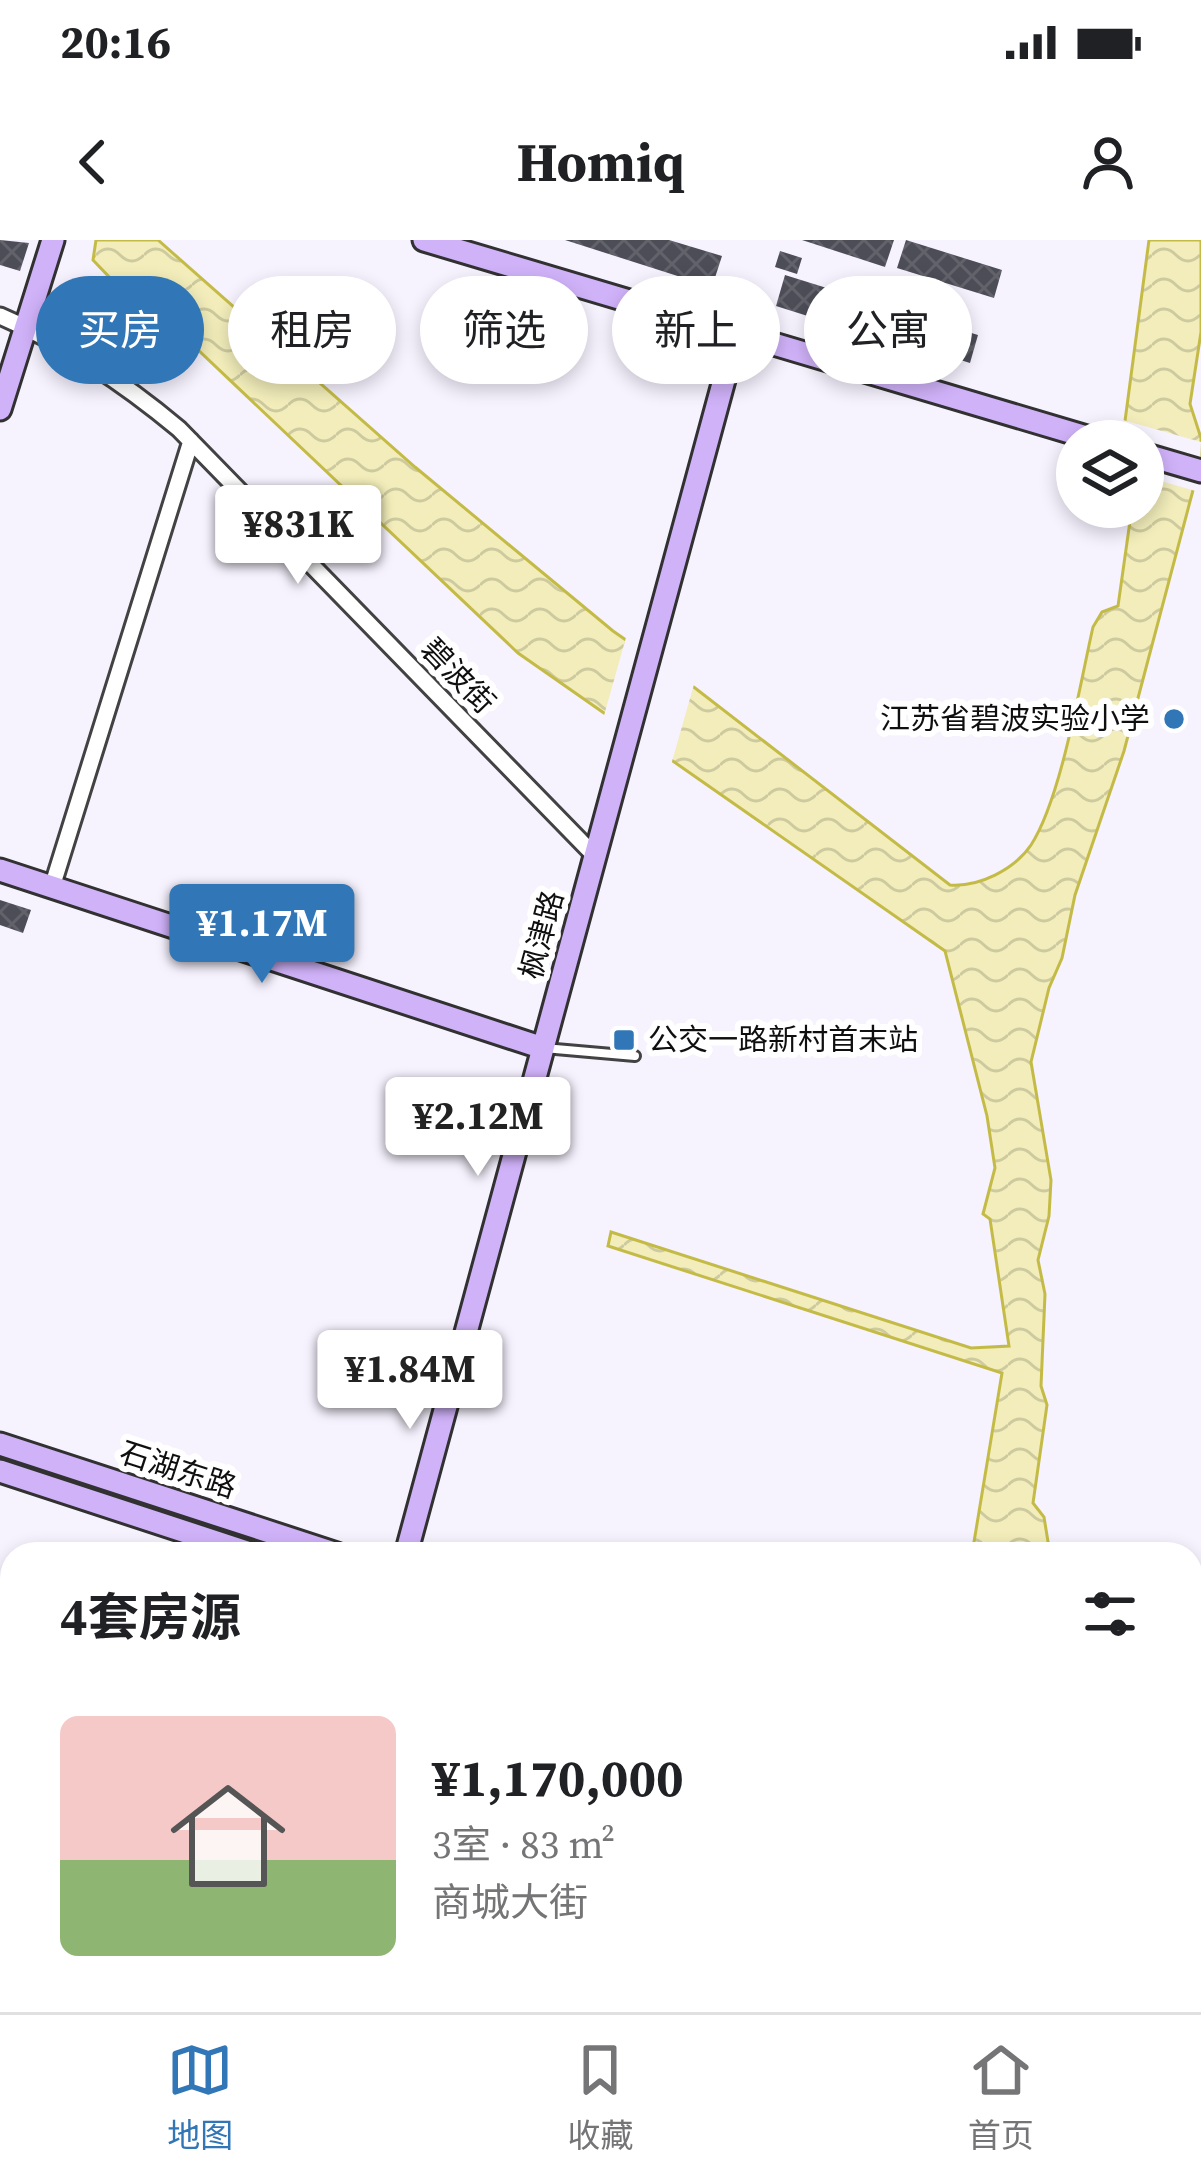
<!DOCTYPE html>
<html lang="zh">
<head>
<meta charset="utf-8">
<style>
  :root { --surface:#fff; --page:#f6f6f6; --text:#202124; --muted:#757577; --line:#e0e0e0; --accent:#3176b6 }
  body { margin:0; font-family:"Source Serif 4","Noto Sans SC",serif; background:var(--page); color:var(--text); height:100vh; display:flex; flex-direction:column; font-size:45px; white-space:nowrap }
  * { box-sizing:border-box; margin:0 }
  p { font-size:39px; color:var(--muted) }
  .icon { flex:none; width:66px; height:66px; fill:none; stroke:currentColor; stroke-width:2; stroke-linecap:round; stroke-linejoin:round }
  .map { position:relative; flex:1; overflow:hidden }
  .side { position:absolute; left:0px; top:1302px; width:1203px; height:471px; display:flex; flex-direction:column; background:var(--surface); border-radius:36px 36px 0 0; box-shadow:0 6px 18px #0003 }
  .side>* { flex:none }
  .guide { position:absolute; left:36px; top:36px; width:1131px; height:108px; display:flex; gap:24px }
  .fabs { position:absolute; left:1056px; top:180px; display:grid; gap:24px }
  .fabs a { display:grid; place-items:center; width:108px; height:108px; border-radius:50%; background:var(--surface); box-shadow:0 6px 18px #0003; font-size:60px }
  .price { position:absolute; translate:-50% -102px; padding:0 27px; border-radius:12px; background:#fff; color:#222; font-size:39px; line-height:78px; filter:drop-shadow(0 3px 6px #0008) }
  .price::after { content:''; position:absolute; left:50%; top:72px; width:36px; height:27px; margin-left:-18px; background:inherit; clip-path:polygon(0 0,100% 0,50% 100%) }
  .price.active { background:var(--accent); color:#fff }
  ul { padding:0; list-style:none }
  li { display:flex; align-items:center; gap:36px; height:300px; padding:0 60px }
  li span { display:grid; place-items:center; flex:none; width:336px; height:240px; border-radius:18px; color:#555 }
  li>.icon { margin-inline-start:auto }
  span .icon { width:144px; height:144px; fill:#fffc; stroke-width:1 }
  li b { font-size:51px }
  h2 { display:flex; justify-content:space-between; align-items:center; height:144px; padding:0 60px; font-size:51px }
  .chip { padding:0 42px; border-radius:54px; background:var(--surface); box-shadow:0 6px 18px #0003; font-size:42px; line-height:108px }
  .chip.active { background:var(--accent); color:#fff }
  .status { display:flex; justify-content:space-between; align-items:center; height:84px; padding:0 60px; background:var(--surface); direction:ltr }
  .status svg { height:33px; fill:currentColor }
  header { display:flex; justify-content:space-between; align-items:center; height:156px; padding:0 60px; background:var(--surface); font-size:54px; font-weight:700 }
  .tab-bar { display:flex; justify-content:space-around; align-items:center; height:168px; border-top:3px solid var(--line); background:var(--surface); font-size:33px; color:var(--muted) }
  .tab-bar a { display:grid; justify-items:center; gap:6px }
  .tab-bar .active { color:var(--accent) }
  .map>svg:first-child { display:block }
  .water { fill:url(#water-waves); stroke:#c4bb47; stroke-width:3 }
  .pier { fill:#f6f2fe }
  .building { fill:url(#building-cross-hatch) }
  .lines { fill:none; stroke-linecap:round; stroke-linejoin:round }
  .lane-casing { stroke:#424242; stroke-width:14 }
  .street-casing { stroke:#424242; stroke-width:21 }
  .secondary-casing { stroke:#313131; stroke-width:27 }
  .lane { stroke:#fff; stroke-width:8 }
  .street { stroke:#fff; stroke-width:15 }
  .secondary { stroke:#d0b2f9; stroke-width:21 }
  .poi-dot { fill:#3176b6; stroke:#fff; stroke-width:4.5 }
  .labels { text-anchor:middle; stroke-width:12; stroke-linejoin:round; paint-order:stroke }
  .street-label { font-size:30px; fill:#0f0f0f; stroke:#fff }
  .poi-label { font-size:30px; fill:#0f0f0f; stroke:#fff; text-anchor:end }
</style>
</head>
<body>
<div class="status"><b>20:16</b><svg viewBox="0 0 49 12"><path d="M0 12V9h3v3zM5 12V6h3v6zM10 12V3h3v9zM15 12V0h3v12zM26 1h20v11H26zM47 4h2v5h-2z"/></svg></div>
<header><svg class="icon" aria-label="back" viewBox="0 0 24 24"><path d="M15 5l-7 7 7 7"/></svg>Homiq<svg class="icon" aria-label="person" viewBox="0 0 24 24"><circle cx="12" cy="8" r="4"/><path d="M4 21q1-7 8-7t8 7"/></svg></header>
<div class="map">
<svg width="1201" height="1772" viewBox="0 0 1201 1772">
  <defs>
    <pattern id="water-waves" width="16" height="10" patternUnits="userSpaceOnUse" patternTransform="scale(3)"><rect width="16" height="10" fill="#f2edba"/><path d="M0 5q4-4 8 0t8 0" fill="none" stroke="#ceca9f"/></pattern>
    <pattern id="building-cross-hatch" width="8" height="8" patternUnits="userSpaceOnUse" patternTransform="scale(3)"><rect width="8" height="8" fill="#4c4d57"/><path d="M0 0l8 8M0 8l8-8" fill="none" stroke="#61626a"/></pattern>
  </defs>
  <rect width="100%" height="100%" fill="#f6f2fe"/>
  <path class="water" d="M96,0H158L415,227L613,391L695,448L950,645C979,647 1014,630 1031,605C1061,559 1080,444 1093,387L1102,372L1118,366L1132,267H1143V201L1125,181L1149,0H1201V92L1190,164L1201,198V220L1124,511L1075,655L1062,718L1049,748L1031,822L1051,940L1049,976L1038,1020L1045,1054L1041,1146L1047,1165L1033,1263L1044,1277L1050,1314H972L1002,1133L608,1006L611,992L971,1108L1009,1106L990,979L983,974L995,928L987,876L945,711L518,413L197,109L137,66L93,20Z"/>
  <path class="pier" d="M1123,180L1201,202L1199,252L1143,236V201H1123Z
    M627,394L695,441L671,525L603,479Z"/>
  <path class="building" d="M0,0L29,3L20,31L0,25Z
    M565,0H669L722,16L712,47Z
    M802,0H894L885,27Z
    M906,0L1002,30L994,58L897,28Z
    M780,11L802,18L797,34L775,27Z
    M785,35L862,59L852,90L776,66Z
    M870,62L978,95L970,123L861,89Z
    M0,660L31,670L23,693L0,685Z"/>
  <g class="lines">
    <g class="lane-casing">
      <path id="lane" d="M544,808L635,816"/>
    </g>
    <g class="street-casing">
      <path id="street" d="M0,76C66,104 124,143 179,189L595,616
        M52,647L191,201
        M0,1608L12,1611"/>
    </g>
    <g class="secondary-casing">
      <path id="secondary" d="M424,0L1100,201
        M0,169L53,0
        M1143,214L1201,231
        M0,630L543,808
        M0,1204L337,1314
        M0,1231L253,1314
        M406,1314L737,92
        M914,1761L925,1772
        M954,1761L966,1772
        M285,1772L288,1761"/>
    </g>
    <use href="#lane" class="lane"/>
    <use href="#street" class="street"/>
    <use href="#secondary" class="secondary"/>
  </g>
  <g class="poi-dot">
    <circle cx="1174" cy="479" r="12"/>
    <rect x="612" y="788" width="24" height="24" rx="6"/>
  </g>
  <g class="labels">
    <g class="street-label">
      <text transform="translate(458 436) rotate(46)" y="10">碧波街</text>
      <text transform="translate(542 695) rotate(-75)" y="10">枫津路</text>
      <text transform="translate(178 1230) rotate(18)" y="10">石湖东路</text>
    </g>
    <g class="poi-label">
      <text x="1150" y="489">江苏省碧波实验小学</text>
      <text x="648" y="810" text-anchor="start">公交一路新村首末站</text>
    </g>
  </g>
</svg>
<div class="fabs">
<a><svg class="icon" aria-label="layers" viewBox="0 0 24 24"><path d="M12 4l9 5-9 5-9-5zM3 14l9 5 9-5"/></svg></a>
</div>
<b class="price" style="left:298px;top:347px">¥831K</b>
<b class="price active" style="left:262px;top:746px">¥1.17M</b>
<b class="price" style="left:478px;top:939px">¥2.12M</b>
<b class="price" style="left:410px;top:1192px">¥1.84M</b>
<div class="guide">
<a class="chip active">买房</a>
<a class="chip">租房</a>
<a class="chip">筛选</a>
<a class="chip">新上</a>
<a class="chip">公寓</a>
</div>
<section class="side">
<h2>4套房源<svg class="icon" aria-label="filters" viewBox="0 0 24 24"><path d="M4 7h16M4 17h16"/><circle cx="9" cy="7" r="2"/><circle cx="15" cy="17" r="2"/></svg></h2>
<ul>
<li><span style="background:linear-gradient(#f6c9c9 60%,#8fb573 0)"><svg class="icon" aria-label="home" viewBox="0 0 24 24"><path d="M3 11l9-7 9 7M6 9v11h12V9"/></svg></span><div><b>¥1,170,000</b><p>3室 · 83 m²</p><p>商城大街</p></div></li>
</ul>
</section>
</div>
<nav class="tab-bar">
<a class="active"><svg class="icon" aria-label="map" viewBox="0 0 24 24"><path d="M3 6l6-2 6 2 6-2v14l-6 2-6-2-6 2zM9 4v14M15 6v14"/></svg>地图</a>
<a><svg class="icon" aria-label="saved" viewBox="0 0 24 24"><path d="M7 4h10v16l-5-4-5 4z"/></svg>收藏</a>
<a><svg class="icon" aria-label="home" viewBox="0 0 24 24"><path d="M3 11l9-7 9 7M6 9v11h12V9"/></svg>首页</a>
</nav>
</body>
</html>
